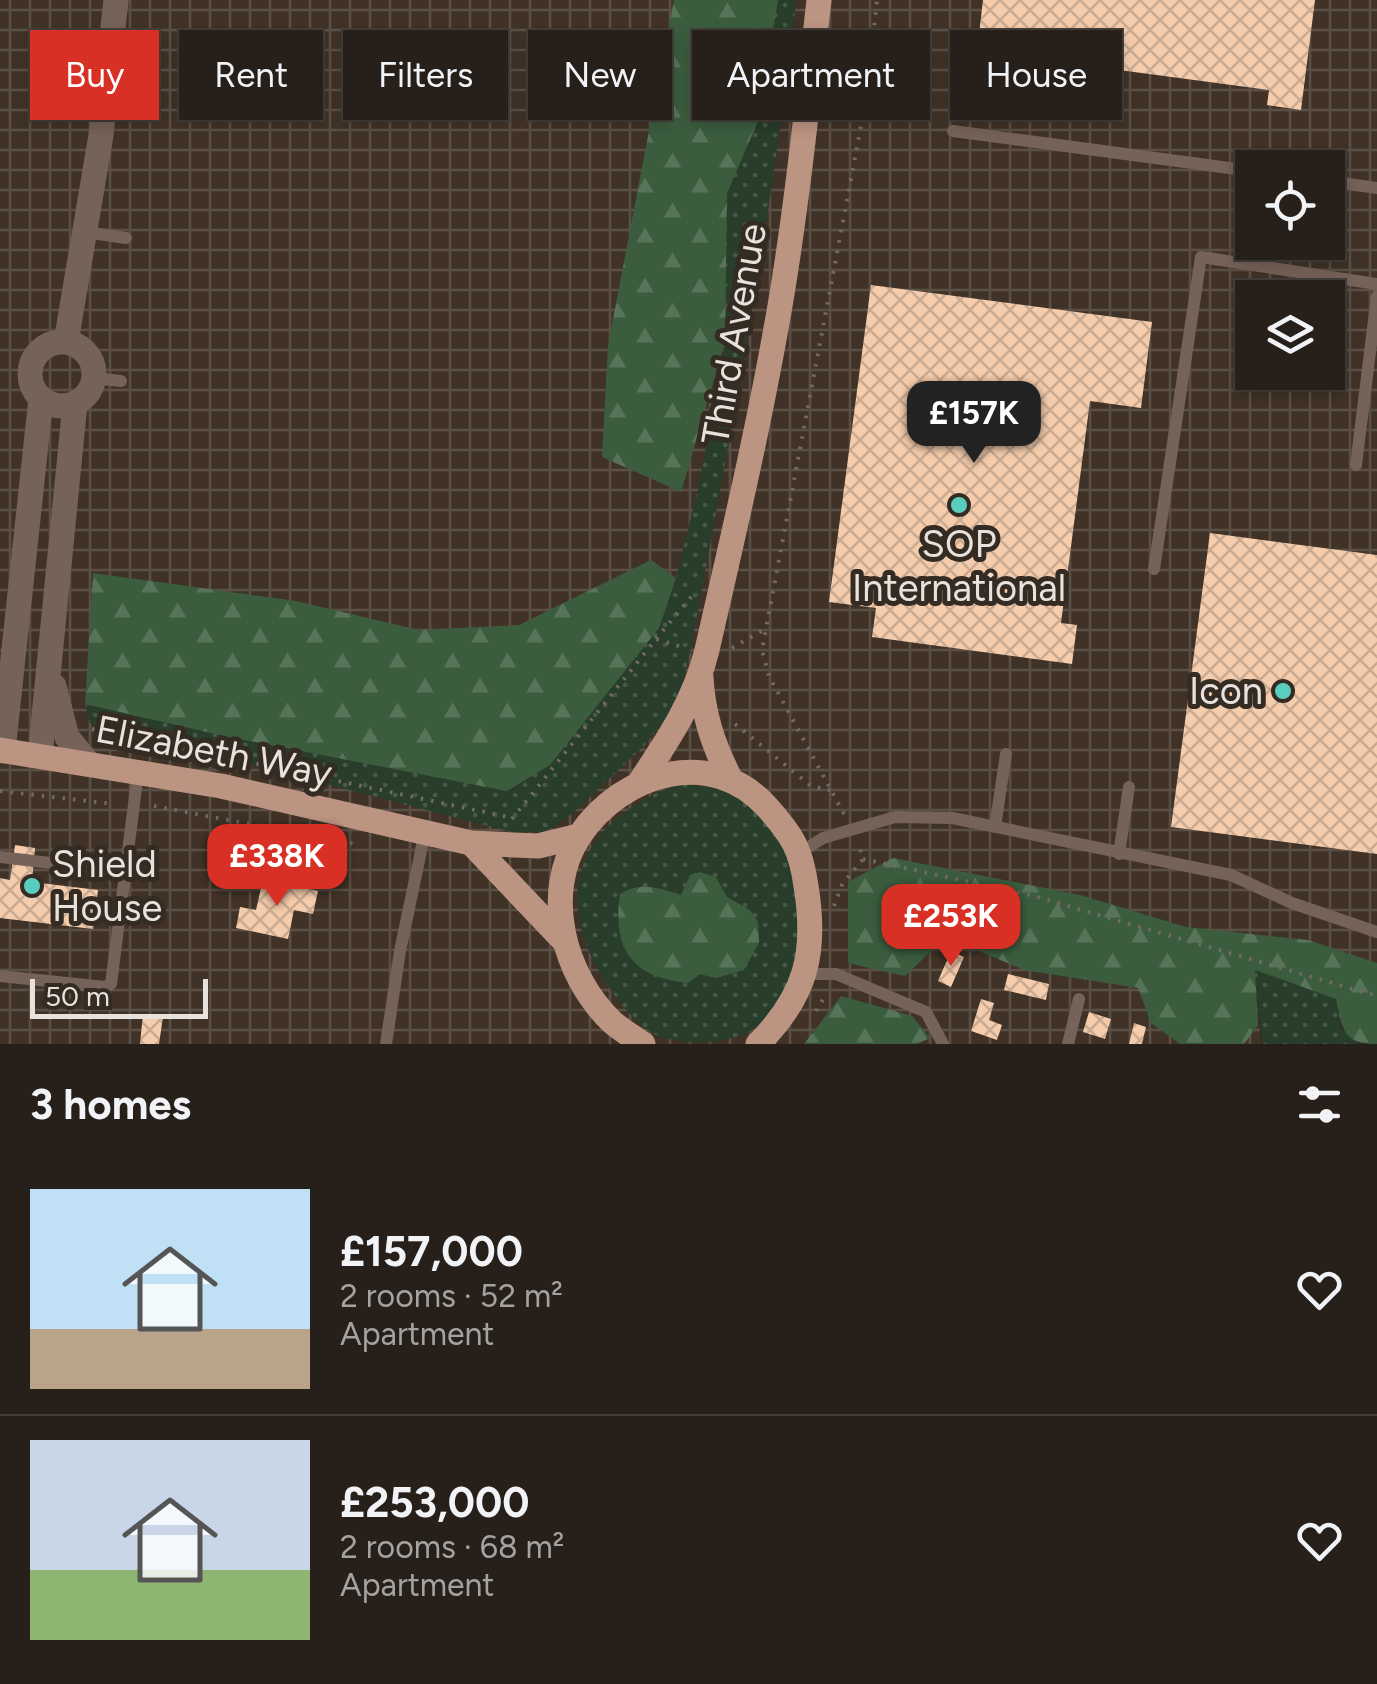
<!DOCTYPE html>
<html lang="en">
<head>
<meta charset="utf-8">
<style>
  :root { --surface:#27201a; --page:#2f2823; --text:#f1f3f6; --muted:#a4a3a2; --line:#433e39; --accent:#d93025 }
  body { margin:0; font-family:Figtree,sans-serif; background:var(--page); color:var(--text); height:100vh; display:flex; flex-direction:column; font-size:38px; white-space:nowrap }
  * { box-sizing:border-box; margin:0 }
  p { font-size:32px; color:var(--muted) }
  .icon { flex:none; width:55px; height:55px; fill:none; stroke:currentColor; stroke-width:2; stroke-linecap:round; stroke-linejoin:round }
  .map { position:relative; height:1044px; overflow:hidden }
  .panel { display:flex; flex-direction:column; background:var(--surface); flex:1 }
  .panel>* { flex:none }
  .banner { position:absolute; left:30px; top:30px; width:1318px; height:90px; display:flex; gap:20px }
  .tools { position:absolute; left:1235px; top:150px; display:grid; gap:20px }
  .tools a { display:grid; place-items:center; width:110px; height:110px; border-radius:0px; background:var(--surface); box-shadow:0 5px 15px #0003,0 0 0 2px var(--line); font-size:50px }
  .scale { position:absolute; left:30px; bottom:25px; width:178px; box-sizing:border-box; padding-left:10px; border:5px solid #e8e1dc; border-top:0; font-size:28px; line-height:35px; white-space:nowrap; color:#e8e1dc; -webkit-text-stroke:8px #342b23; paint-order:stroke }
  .price { position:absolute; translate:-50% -85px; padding:0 22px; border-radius:20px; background:var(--accent); color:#fff; font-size:32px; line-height:65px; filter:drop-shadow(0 2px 5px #0008) }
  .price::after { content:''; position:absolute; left:50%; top:60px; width:30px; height:22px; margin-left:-15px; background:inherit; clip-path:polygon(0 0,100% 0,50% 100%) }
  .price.active { background:#222; color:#fff }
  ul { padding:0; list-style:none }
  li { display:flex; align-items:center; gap:30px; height:250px; padding:0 30px }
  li+li { border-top:2px solid var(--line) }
  li span { display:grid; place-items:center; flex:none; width:280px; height:200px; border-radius:0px; color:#555 }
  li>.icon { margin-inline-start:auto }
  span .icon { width:120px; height:120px; fill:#fffc; stroke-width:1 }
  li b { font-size:42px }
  h2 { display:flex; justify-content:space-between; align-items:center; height:120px; padding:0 30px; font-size:42px }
  .pill { padding:0 35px; border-radius:0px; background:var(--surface); box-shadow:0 5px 15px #0003,0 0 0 2px var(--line); font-size:35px; line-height:90px }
  .pill.active { background:var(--accent); color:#fff }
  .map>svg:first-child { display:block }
  .industrial { fill:url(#industrial-grid); fill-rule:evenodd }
  .grass { fill:url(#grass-dots) }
  .forest { fill:url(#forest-firs) }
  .building { fill:url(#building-cross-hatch) }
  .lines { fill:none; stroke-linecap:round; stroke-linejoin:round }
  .path { stroke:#736a63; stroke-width:4; stroke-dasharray:2.5 8; stroke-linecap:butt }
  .lane { stroke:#756258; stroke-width:12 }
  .street { stroke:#756258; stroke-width:25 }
  .primary { stroke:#bc9582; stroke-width:25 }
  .poi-dot { fill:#59cebe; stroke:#342b23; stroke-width:4 }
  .labels { text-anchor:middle; stroke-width:10; stroke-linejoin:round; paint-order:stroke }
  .street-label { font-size:38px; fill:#e8e1dc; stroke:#342b23 }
  .poi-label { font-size:38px; fill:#e8e1dc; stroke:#342b23 }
</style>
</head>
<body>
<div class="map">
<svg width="1377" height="1044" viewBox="0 0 1377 1044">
  <defs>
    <pattern id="industrial-grid" width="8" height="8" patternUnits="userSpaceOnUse" patternTransform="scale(2.5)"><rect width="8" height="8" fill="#403226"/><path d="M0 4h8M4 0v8" fill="none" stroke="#5c4f45"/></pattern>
    <pattern id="grass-dots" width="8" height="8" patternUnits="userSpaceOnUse" patternTransform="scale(2.5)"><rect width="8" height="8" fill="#283d2a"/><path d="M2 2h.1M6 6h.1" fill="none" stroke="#475948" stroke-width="1.8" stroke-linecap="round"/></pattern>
    <pattern id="forest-firs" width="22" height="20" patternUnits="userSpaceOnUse" patternTransform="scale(2.5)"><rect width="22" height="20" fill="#3b5d3e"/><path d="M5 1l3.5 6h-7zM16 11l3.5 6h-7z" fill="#577459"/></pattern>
    <pattern id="building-cross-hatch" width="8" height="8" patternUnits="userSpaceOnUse" patternTransform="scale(2.5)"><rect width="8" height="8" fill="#f6cdac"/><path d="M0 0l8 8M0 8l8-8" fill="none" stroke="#caab92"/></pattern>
  </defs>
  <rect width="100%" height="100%" fill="#342b23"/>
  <path class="industrial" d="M0,0H1377V1014L1255,970L1261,1044H0ZM1252,168H1328V242H1252ZM1252,298H1328V372H1252Z"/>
  <path class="grass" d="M778,0H796C772,220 730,436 690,653L676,708L644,746L573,813L545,832H512L90,723L85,704L506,791L659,628L676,578L699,485L725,342L727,193L758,121Z
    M682,784C699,786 718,787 734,794C793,822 809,910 793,967C783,1002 770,1027 733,1038C708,1044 682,1044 658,1036C636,1025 619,1003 606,983C566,921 563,855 628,810C646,797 660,790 682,784Z
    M1254,969L1336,999L1341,1029L1359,1044H1263Z"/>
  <path class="forest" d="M674,0H778L758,121L727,193L725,342L681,492L602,457L608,345Z
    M651,560L676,578L659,628L550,765L507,791L224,736L85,704L93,573L296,601L419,630L519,625Z
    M893,858L1080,895L1186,927L1308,940L1377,963V1044C1342,1044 1342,1028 1336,999L1255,970L1258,1025L1244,1044H1180L1151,1023L1138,988L1024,970L946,937L905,976L848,963V882Z
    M700,872L716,877L727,897L750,910L758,922L759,943L744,970L716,978L699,974L688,983C632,978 612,949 620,894C641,881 658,888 681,895L690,875Z
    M841,996L912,1016L930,1038L917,1044H804Z"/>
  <path class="building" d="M983,0H1315L1301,110L1267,105L1269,90L977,51Z
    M871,285L1152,322L1141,408L1090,401L1061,623L1077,625L1072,664L872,637L876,608L829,602Z
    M1210,533L1377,555V854L1171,827Z
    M15,845L35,848L32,882L98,890L93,929L0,918V878L10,880Z
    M263,879L318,891L313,914L294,910L288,939L236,928L240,907L256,910Z
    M951,951L964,957L951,987L938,981Z
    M1008,974L1049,984L1046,1000L1004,990Z
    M981,999L994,1003L989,1020L1002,1025L997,1040L971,1031Z
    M1089,1012L1111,1019L1105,1039L1083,1032Z
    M143,1014L163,1017L159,1044H140Z
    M1134,1023L1146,1027L1142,1044H1129Z"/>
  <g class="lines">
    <path class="path" d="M656,639L695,592
      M732,648L763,630
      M735,724L811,786L833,791
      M92,729L513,818
      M0,791L114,804
      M154,806L360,845
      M844,814L769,676L762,650L867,94L877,0
      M512,819L656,639L685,648
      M863,859L1030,895L1377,996
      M834,906L842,885L863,859L859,845
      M816,1011L827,993"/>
    <path class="lane" d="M953,131L1252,171
      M1328,181L1377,188
      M85,232L126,238
      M94,378L121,381
      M1356,465L1377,296
      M1154,569L1201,257L1377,284
      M995,827L1006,754
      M801,852L823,838L895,817L952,818L1231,875L1292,903L1377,932
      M1119,854L1129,787
      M0,857L125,872
      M806,974H836L926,1012L943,1044
      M0,976L105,987L111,984L138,773
      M386,1044L400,951L425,832
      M1068,1044L1079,999"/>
    <path class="street" d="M30 374a32 32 0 1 1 64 0a32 32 0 1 1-64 0Z
      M66,342L101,135L116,0
      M54,686L67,737L89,764
      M3,751L41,398
      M40,756L75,404"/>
    <path class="primary" d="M701,677C703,715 713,744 730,778
      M0,750L221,786L471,843L538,846L579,836
      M640,782C668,740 695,700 707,650C734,532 762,414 782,294C798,196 808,98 819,0
      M471,843L564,941
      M643,1044C633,1037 621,1030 612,1022C564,976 541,893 580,835C623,772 712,746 767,807C792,835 801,849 806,886C817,953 806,996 758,1044"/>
  </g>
  <g class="poi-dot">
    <circle cx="959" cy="505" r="10"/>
    <circle cx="1283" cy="691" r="10"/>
    <circle cx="32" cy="886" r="10"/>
  </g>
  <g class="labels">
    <g class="street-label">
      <text transform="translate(734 334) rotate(-80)" y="13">Third Avenue</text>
      <text transform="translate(214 751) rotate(11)" y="13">Elizabeth Way</text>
    </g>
    <g class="poi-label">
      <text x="959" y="557">SOP<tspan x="959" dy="44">International</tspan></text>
      <text x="1263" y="704" text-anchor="end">Icon</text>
      <text x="52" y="877" text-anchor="start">Shield<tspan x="52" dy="44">House</tspan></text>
    </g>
  </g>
</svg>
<div class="tools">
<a><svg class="icon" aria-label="locate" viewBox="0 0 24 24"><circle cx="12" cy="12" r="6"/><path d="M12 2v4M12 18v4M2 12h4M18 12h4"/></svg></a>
<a><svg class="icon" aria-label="layers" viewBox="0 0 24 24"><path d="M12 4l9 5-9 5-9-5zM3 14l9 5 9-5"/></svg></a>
</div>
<div class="scale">50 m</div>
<b class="price active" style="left:974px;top:466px">£157K</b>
<b class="price" style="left:277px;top:909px">£338K</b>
<b class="price" style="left:951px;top:969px">£253K</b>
<div class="banner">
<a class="pill active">Buy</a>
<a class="pill">Rent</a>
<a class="pill">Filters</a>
<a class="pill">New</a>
<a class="pill">Apartment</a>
<a class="pill">House</a>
</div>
</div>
<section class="panel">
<h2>3 homes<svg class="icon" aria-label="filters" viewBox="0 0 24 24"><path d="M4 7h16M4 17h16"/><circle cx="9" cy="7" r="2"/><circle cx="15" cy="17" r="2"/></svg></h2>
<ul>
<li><span style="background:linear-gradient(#bfe0f5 70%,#b9a48a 0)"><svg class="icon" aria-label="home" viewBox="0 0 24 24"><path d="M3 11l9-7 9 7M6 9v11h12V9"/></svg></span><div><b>£157,000</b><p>2 rooms · 52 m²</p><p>Apartment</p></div><svg class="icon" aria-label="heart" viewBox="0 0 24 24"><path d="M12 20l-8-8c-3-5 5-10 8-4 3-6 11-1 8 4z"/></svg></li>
<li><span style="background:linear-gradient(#c9d6e8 65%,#8fb573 0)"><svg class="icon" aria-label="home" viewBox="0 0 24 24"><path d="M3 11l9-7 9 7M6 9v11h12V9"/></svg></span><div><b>£253,000</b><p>2 rooms · 68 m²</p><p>Apartment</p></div><svg class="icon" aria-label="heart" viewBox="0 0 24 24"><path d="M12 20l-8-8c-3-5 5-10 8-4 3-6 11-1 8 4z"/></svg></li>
</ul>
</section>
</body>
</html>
